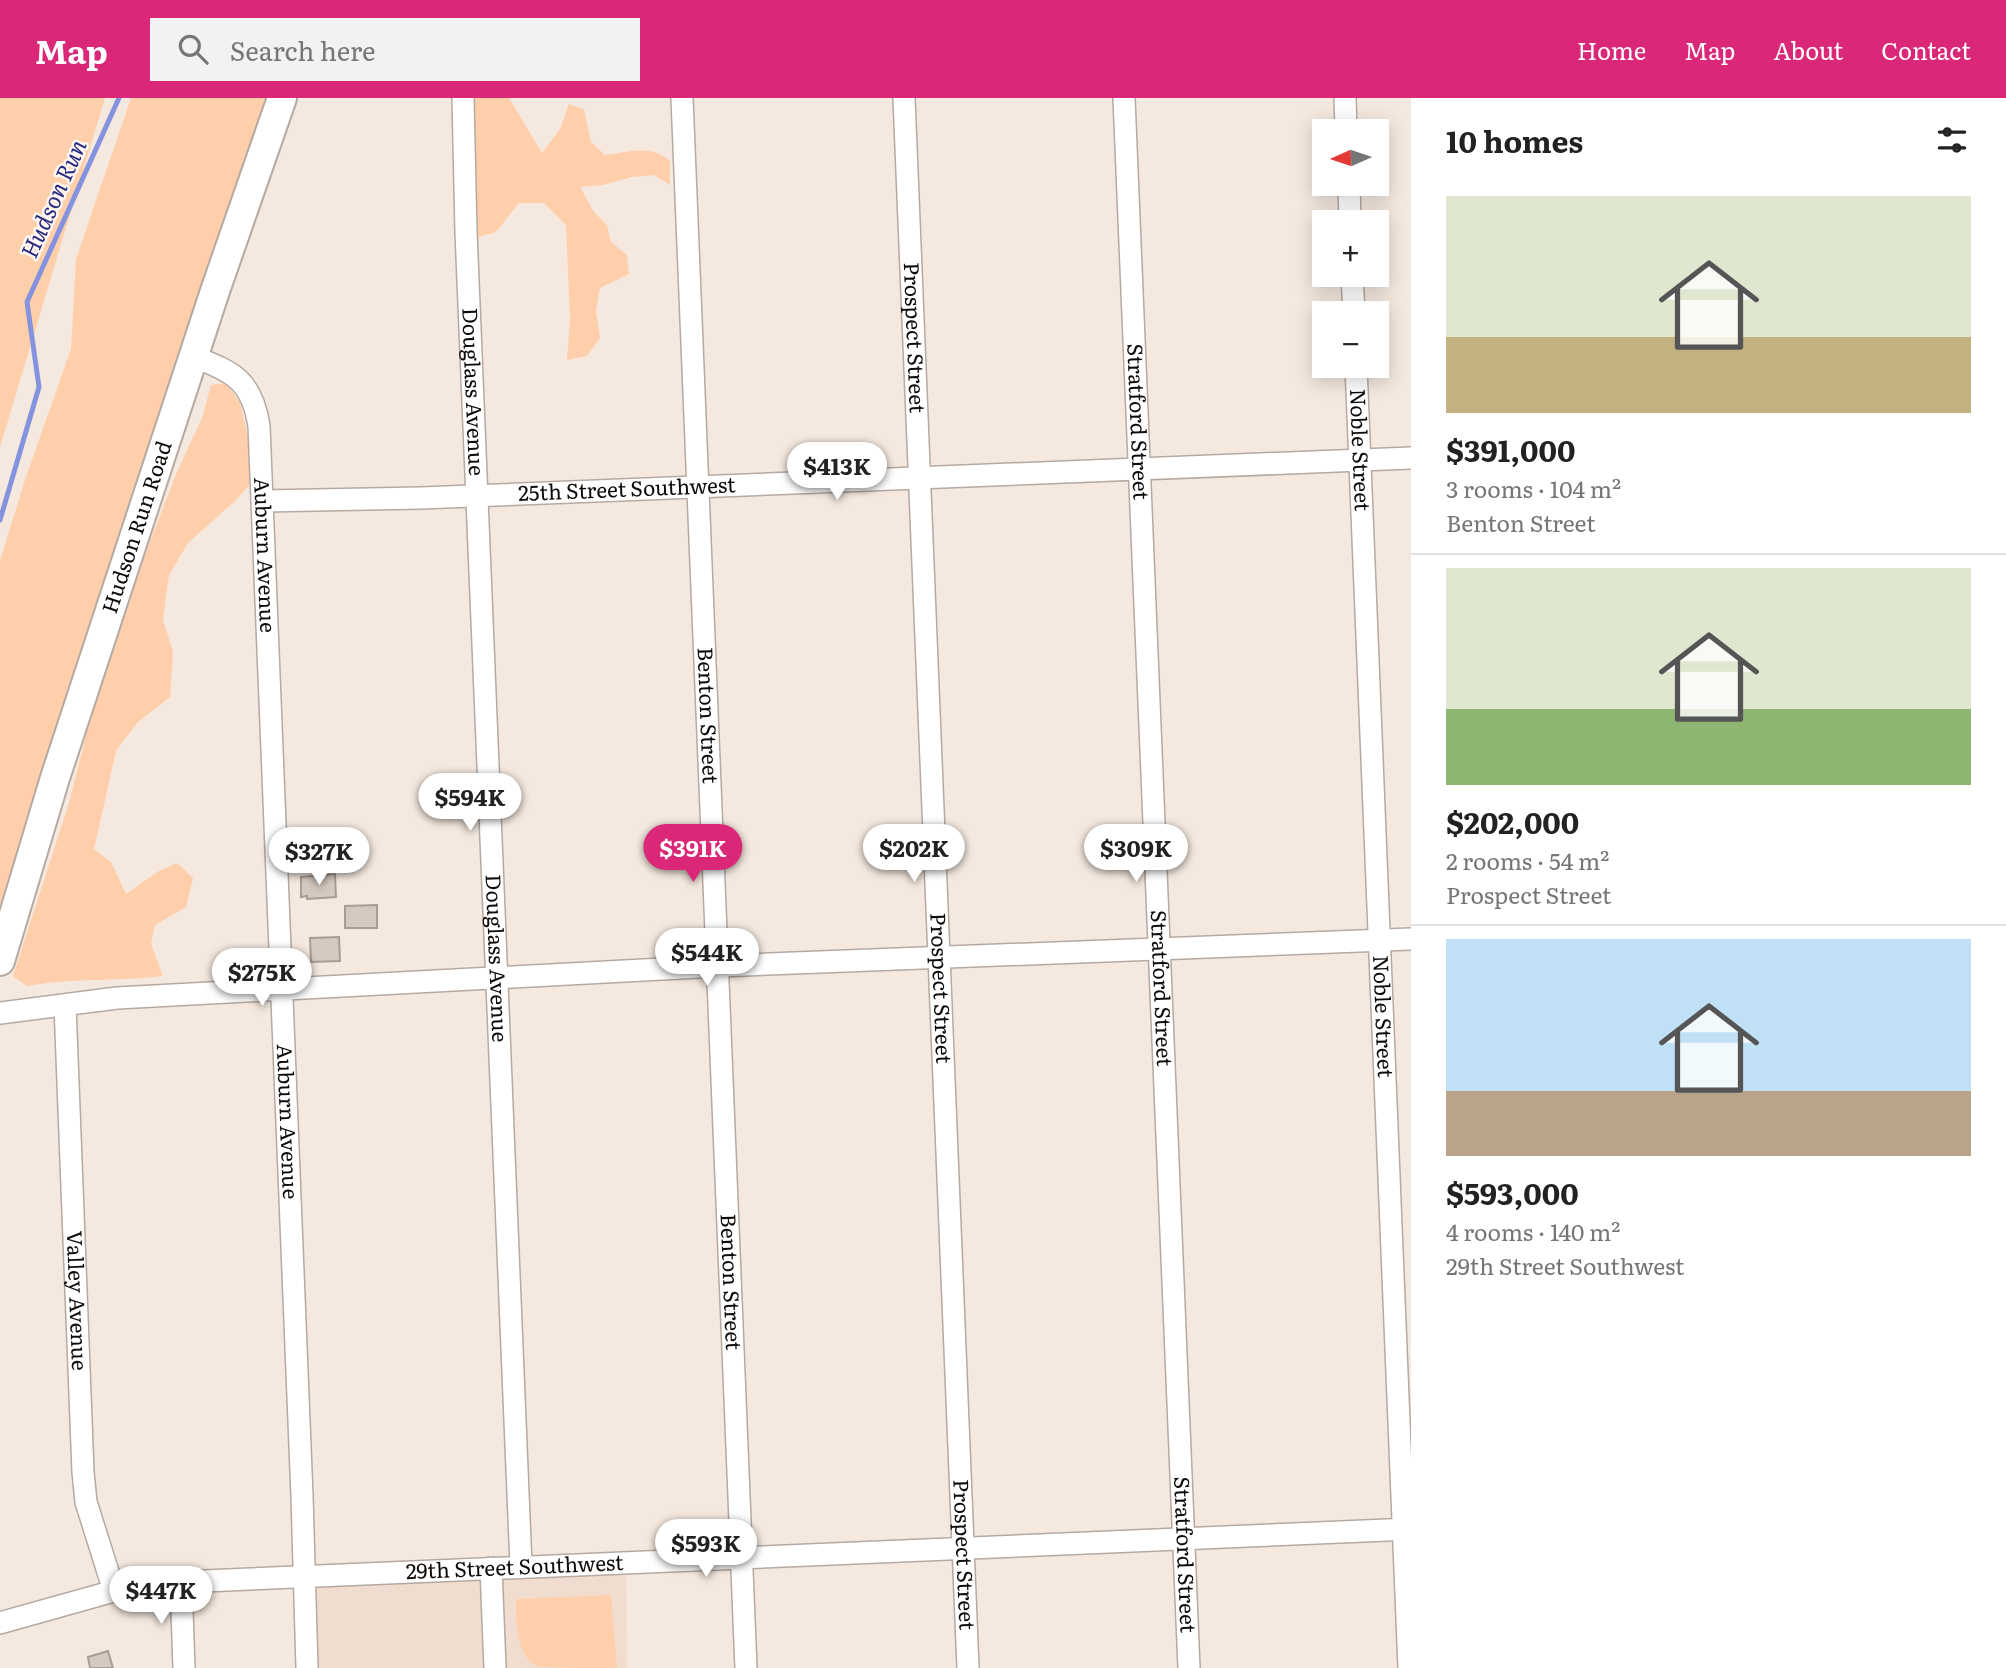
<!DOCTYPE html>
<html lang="en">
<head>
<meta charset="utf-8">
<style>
  :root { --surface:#fff; --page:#f2f2f2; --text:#222; --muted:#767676; --line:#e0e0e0; --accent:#db2777 }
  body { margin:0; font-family:Literata,serif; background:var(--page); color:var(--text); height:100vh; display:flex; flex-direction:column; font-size:26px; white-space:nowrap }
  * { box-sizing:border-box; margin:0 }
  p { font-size:23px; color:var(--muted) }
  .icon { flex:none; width:38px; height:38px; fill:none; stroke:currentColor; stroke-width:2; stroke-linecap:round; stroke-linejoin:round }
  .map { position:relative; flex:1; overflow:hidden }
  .drawer { display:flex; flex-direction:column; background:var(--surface); width:595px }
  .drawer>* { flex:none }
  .needle { width:46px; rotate:267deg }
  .buttons { position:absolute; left:1312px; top:21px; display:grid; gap:14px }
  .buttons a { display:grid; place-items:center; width:77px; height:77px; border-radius:0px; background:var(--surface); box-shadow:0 4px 18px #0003; font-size:35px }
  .price { position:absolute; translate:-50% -60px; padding:0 16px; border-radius:24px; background:#fff; color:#222; font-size:23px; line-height:46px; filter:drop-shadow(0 2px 4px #0008) }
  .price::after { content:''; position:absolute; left:50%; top:42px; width:21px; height:16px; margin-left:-10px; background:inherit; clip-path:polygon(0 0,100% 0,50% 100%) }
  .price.current { background:var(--accent); color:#fff }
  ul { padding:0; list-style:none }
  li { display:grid; align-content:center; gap:14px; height:371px; padding:0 35px }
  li+li { border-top:2px solid var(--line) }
  li span { display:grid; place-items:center; height:217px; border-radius:0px; color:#555 }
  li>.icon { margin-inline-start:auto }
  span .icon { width:126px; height:126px; fill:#fffc; stroke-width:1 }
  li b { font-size:30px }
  h2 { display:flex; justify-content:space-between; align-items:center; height:84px; padding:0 35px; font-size:30px }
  header { display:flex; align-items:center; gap:42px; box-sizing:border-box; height:98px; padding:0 35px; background:var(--accent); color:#fff }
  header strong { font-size:33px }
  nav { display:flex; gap:38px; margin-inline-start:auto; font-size:24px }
  .search { width:490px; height:63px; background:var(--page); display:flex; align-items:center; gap:18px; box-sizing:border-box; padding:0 24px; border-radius:0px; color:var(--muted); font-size:26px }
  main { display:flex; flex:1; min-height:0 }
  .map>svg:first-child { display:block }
  .built { fill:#f1ddcf }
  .green { fill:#ffceaa }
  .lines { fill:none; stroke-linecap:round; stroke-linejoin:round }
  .stream { stroke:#8593de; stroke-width:5 }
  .building { fill:#d6c9c0; stroke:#a89c94; stroke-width:2 }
  .minor-casing { stroke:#b5a9a1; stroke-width:24 }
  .major-casing { stroke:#b5a9a1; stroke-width:32 }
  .minor { stroke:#fff; stroke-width:21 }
  .major { stroke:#fff; stroke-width:28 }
  .labels { text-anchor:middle; stroke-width:5; stroke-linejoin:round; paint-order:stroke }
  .street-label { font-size:21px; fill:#0f0b08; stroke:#fff7f1 }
  .water-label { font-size:23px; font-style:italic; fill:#27287f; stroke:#fff7f1 }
</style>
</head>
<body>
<header>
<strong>Map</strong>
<div class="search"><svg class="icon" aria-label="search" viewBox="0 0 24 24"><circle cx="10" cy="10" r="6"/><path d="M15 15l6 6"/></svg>Search here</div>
<nav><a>Home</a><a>Map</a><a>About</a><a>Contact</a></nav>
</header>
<main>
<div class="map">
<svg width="1411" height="1570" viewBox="0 0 1411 1570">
  <rect width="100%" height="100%" fill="#f5e9df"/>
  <path class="built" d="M626,1463L627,1570H307L304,1478Z"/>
  <path class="green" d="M0,0H105L0,349Z
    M131,0H268L0,815V462L26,379L71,251L76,161Z
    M468,0H509L542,55L560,31L569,6L584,11L591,44L605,57C628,54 651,46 670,63V87L654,77L632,79L603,87L580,89L594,114L607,127L611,144L627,157L629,176L600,190L596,213L600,240L587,258L567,262L570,222L566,127L544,105H519L496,134L471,141Z
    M226,285L240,305L251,351L253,383L235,403L188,445L169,477L163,522L173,554L170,599L138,624L116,653L94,751L111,764L126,796L159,773L177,765L193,780L186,809L155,827L151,846L163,878C118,884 72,879 27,888L13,878L69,705L93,610L149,446L177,374L202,320L211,287Z
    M611,1497L617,1570C601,1570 551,1570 540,1569C515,1561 516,1521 516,1501Z"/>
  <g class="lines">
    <path class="stream" d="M0,422L39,289L27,204L119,0"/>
  </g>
  <path class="building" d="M335,776L336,799L307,801V798L301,799V779Z
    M377,807V830H345V808Z
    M339,839L340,863L311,864L310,840Z
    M108,1553L113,1570H90L88,1559Z"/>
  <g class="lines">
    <g class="minor-casing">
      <g id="minor">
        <path id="s1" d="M463,0L466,134L521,1468"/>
        <path id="s2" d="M682,0L746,1570"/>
        <path id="s3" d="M904,0L968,1570"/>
        <path id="s4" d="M1124,0L1189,1570"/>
        <path d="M1345,0L1346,33"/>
        <path d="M1349,86L1350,124"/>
        <path d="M1352,177L1354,215"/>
        <path id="s5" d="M194,259C234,274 252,283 259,328L302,1398L307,1570"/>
        <path id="s6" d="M1356,268L1409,1570"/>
        <path id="s7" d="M263,403L421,400L1411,360"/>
        <path id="s8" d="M65,907L83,1374L86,1404L114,1493"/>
        <path d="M0,915L117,900L718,868L1411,841"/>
        <path d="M491,1470L495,1570"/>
        <path d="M181,1484L184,1570"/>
        <path id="s9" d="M0,1525L114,1493L181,1484L1411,1431"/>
      </g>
    </g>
    <g class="major-casing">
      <g id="major">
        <path id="s10" d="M0,863L55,680L215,193L282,0"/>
      </g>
    </g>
    <use href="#minor" class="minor"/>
    <use href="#major" class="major"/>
  </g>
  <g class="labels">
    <g class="street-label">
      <text dy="7" stroke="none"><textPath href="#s3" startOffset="240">Prospect Street</textPath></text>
      <text dy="7" stroke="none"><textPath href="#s1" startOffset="294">Douglass Avenue</textPath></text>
      <text dy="7" stroke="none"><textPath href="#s4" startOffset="324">Stratford Street</textPath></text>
      <text dy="7" stroke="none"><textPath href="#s6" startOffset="84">Noble Street</textPath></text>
      <text dy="7" stroke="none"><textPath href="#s7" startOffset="364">25th Street Southwest</textPath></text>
      <text dy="7" stroke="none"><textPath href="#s10" startOffset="455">Hudson Run Road</textPath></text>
      <text dy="7" stroke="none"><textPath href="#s5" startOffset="231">Auburn Avenue</textPath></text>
      <text dy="7" stroke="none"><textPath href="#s2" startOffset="618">Benton Street</textPath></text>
      <text dy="7" stroke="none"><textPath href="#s1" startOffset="861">Douglass Avenue</textPath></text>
      <text dy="7" stroke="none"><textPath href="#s3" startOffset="891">Prospect Street</textPath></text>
      <text dy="7" stroke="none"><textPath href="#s4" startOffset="891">Stratford Street</textPath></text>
      <text dy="7" stroke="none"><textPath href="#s6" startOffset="651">Noble Street</textPath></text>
      <text dy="7" stroke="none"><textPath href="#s5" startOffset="798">Auburn Avenue</textPath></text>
      <text dy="7" stroke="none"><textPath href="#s2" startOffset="1185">Benton Street</textPath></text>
      <text dy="7" stroke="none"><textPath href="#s8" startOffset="296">Valley Avenue</textPath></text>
      <text dy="7" stroke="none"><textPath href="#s3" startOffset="1458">Prospect Street</textPath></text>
      <text dy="7" stroke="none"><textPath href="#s4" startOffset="1458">Stratford Street</textPath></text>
      <text dy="7" stroke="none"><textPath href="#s9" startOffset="520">29th Street Southwest</textPath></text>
    </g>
    <g class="water-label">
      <text transform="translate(54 101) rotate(-66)" y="8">Hudson Run</text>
    </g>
  </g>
</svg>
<div class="buttons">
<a><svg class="needle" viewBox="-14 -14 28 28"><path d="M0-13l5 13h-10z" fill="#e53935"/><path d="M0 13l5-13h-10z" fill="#767676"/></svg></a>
<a>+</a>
<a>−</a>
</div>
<b class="price" style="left:837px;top:404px">$413K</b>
<b class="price" style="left:470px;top:735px">$594K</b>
<b class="price current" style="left:693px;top:786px">$391K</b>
<b class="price" style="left:914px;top:786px">$202K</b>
<b class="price" style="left:1136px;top:786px">$309K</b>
<b class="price" style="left:319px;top:789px">$327K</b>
<b class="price" style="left:707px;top:890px">$544K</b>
<b class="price" style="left:262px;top:910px">$275K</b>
<b class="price" style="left:706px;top:1481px">$593K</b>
<b class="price" style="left:161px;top:1528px">$447K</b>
</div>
<section class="drawer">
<h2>10 homes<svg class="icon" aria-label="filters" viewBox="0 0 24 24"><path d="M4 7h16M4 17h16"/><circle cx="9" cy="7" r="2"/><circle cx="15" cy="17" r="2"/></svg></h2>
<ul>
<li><span style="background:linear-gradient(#dfe7d0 65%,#c2b280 0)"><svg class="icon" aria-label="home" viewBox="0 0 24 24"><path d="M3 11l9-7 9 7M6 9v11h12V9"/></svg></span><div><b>$391,000</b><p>3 rooms · 104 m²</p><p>Benton Street</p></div></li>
<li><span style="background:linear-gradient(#dfe7d0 65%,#8fb573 0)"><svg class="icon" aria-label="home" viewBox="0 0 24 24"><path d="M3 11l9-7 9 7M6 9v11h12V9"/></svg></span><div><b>$202,000</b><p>2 rooms · 54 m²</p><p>Prospect Street</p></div></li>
<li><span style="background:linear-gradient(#bfe0f5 70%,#b9a48a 0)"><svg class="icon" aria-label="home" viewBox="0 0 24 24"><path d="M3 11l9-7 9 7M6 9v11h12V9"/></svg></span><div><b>$593,000</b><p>4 rooms · 140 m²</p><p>29th Street Southwest</p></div></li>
</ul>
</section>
</main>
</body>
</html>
